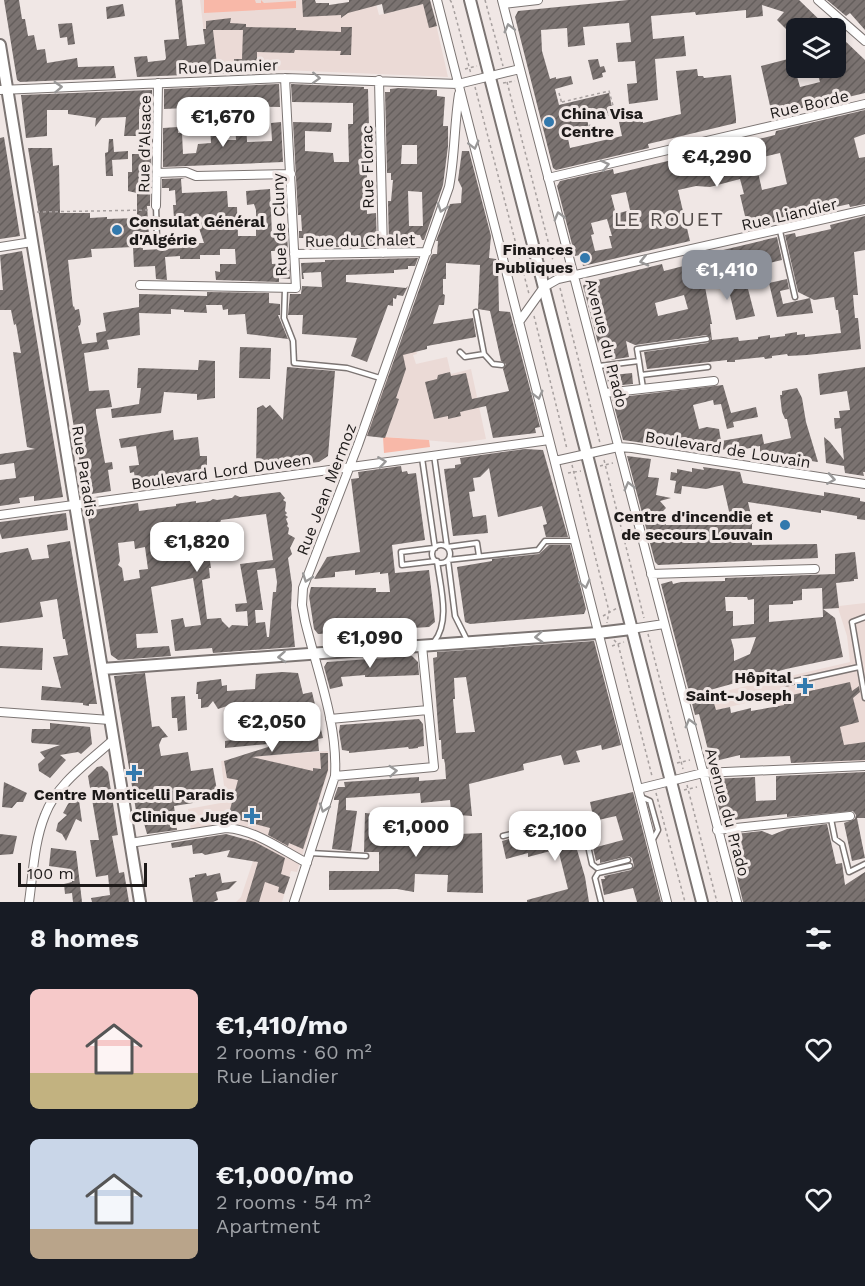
<!DOCTYPE html>
<html lang="en">
<head>
<meta charset="utf-8">
<style>
  :root { --surface:#171b24; --page:#242831; --text:#f1f3f6; --muted:#9ea1a6; --accent:#8c9099 }
  body { margin:0; font-family:"Work Sans",sans-serif; background:var(--page); color:var(--text); height:100vh; display:flex; flex-direction:column; font-size:22px; white-space:nowrap }
  * { box-sizing:border-box; margin:0 }
  p { font-size:20px; color:var(--muted) }
  .icon { flex:none; width:33px; height:33px; fill:none; stroke:currentColor; stroke-width:2; stroke-linecap:round; stroke-linejoin:round }
  .map { position:relative; height:902px; overflow:hidden }
  .drawer { display:flex; flex-direction:column; background:var(--surface); flex:1 }
  .drawer>* { flex:none }
  .controls { position:absolute; left:786px; top:18px; display:grid; gap:12px }
  .controls a { display:grid; place-items:center; width:60px; height:60px; border-radius:9px; background:var(--surface); box-shadow:0 3px 9px #0003; font-size:30px }
  .scale { position:absolute; left:18px; bottom:15px; width:129px; box-sizing:border-box; padding-left:6px; border:3px solid #1d1a19; border-top:0; font-size:16px; line-height:21px; white-space:nowrap; color:#1d1a19; -webkit-text-stroke:4px #f0e7e5; paint-order:stroke }
  .price { position:absolute; translate:-50% -51px; padding:0 14px; border-radius:12px; background:#fff; color:#222; font-size:20px; line-height:39px; filter:drop-shadow(0 2px 3px #0008) }
  .price::after { content:''; position:absolute; left:50%; top:36px; width:18px; height:14px; margin-left:-9px; background:inherit; clip-path:polygon(0 0,100% 0,50% 100%) }
  .price.selected { background:var(--accent); color:#fff }
  ul { padding:0; list-style:none }
  li { display:flex; align-items:center; gap:18px; height:150px; padding:0 30px }
  li span { display:grid; place-items:center; flex:none; width:168px; height:120px; border-radius:9px; color:#555 }
  li>.icon { margin-inline-start:auto }
  span .icon { width:72px; height:72px; fill:#fffc; stroke-width:1 }
  li b { font-size:26px }
  h2 { display:flex; justify-content:space-between; align-items:center; height:72px; padding:0 30px; font-size:26px }
  .map>svg:first-child { display:block }
  .built { fill:#ebdad6 }
  .park { fill:#f8b8a8 }
  .building { fill:url(#building-hatch); fill-rule:evenodd }
  .lines { fill:none; stroke-linecap:round; stroke-linejoin:round }
  .service-casing { stroke:#7c7573; stroke-width:7 }
  .minor-casing { stroke:#7c7573; stroke-width:10 }
  .tertiary-casing { stroke:#7c7573; stroke-width:14 }
  .secondary-casing { stroke:#7c7573; stroke-width:14 }
  .path { stroke:#a7a09f; stroke-width:1.5; stroke-dasharray:3 3; stroke-linecap:butt }
  .service { stroke:#fff; stroke-width:4 }
  .minor { stroke:#fff; stroke-width:8 }
  .tertiary { stroke:#fff; stroke-width:10 }
  .secondary { stroke:#fff; stroke-width:10 }
  .oneway { stroke:#999898 }
  .poi-dot { fill:#3279ad; stroke:#f0e7e5; stroke-width:2 }
  .labels { text-anchor:middle; stroke-width:6; stroke-linejoin:round; paint-order:stroke }
  .street-label { font-size:16px; fill:#1d1a19; stroke:#f0e7e5 }
  .poi-label { font-size:16px; font-weight:bold; fill:#1d1a19; stroke:#f0e7e5; text-anchor:end }
  .quarter-label { font-size:20px; letter-spacing:1.5px; fill:#544d4b; stroke:#f0e7e5 }
</style>
</head>
<body>
<div class="map">
<svg width="865" height="902" viewBox="0 0 865 902">
  <defs>
    <pattern id="building-hatch" width="6" height="6" patternUnits="userSpaceOnUse" patternTransform="scale(1.5)"><rect width="6" height="6" fill="#7b7371"/><path d="M-1 1l2-2M0 6l6-6M5 7l2-2" fill="none" stroke="#645e5c"/></pattern>
  </defs>
  <rect width="100%" height="100%" fill="#f0e7e5"/>
  <path class="built" d="M200,0H302L303,9L349,7L352,0H375L379,15L431,2L448,77L284,70L209,74Z
    M400,343L402,354L416,351L417,354L413,355L416,364L447,357L451,374L471,369L486,439L459,443L366,435Z
    M865,603V761L791,763L776,696L695,715L691,699L850,662L847,636L838,608L839,606Z
    M328,751L329,769L297,872L291,871L282,902H236L241,897L253,861L244,858L249,836L227,831V824L191,830L188,809L226,802L221,761L248,757Z"/>
  <path class="park" d="M204,0H255L256,3H261V0L264,3L296,1V8L204,13Z
    M383,437L429,440L430,447L384,453Z"/>
  <path class="building" d="M4,0H19L22,19H25L28,36L34,35L37,50L45,49L47,63L77,58L78,67L114,66L116,78L20,82L17,80Z
    M175,0H182L187,46L205,44L203,29H206V21L231,18L230,23L246,24V27L296,28V30L341,32V27H352L351,55H340L341,51L295,50L294,53L257,52V72L137,77L134,57L147,56L148,62L165,60L166,58L164,40L179,39ZM213,30H243L242,59H234V64L217,65Z
    M302,0H315L316,3H329V5L349,2V0H430L437,26L429,28L423,4L384,14L382,4L348,13L341,18V15L303,17Z
    M628,0H799L828,28H796V39L777,20L784,12L762,5L763,16L746,18V10L696,15L695,12L651,16L653,39L684,36L686,56L655,59L658,100L629,104L627,84L637,83L635,61L618,62L616,43L631,42L629,23L583,27L585,45L568,47L567,28L541,30L542,51L550,79L556,77V79L571,76L573,84L555,89L559,105L609,93L613,112L587,119L589,129L567,134L570,148L622,136L619,122L642,116L643,123L681,114L676,71L697,69L698,76H703L704,78L731,75L736,118V123L648,144L649,148L556,170L553,168L515,17L518,11Z
    M827,0H865V30L850,13L846,16Z
    M123,4L125,16L107,19L106,7Z
    M72,23L75,44L68,45L67,37L60,38L58,24Z
    M843,39L865,60V93L798,109L799,113L773,119L761,66L792,58L795,68H809L810,70L796,73L800,87L820,82L816,68H836V41Z
    M598,59L600,67L604,66L606,72L602,73L603,77L593,80L588,60Z
    M279,84L280,107L234,106L220,108V110L186,111V108L164,109V89Z
    M291,84L364,87V89H368L370,163H367V214L376,213L377,247H336V243L320,244L319,238H299V231H302L301,215H298L293,122L332,123L331,132L305,131V151L333,153L334,162H349L348,124H353V103L292,102Z
    M399,88L437,90V96L445,97L443,126H448V146L443,185L424,240H422L420,235L397,236V246L389,247L388,201H391L393,180H391V173H387L385,92H390V89ZM402,145H417V164H401ZM408,191L422,192L423,226H409Z
    M152,90V109H139V136H124L126,117L102,118L95,127L96,118L68,114V110H47V136L26,138L21,95Z
    M865,110V134L854,138L859,158L865,157V204L850,207L849,204L818,211L819,214L796,219V217L754,227L745,216L740,195L744,194L740,179L710,187L696,186L678,190L690,241L583,266L580,255L575,256L557,186L560,181L613,169L614,174L775,135L776,131ZM780,153L787,184L762,190L755,159ZM626,192L630,210L616,214L611,195ZM607,219L612,236H609L612,248L595,251L591,235L594,234L591,223Z
    M246,120L247,142L272,141L271,123L281,122L283,162L163,167V128L178,127V133H182L183,154L196,153L198,144L211,143L210,126L222,125V140H236L235,121Z
    M4,137L20,236L0,239V138Z
    M109,139H113L114,152L128,151V159L112,160L113,176H106L105,153L108,152Z
    M28,148H52L53,166L59,165L60,213H90V218L107,217V219L137,218V193L128,191V172H132V154H151L150,206H147L149,235L142,236L143,250L182,248V245H188V243H204L198,225L181,226L180,218H174L173,205H176L175,190L169,191V188H162V179L185,178L181,179L182,193L227,191L228,207H237L238,236H256V210L254,204L247,205L246,191L270,189L272,235H287L288,251H271L272,264L289,263L290,279L279,278V282L216,280L215,271L220,272V264H236L235,249H220V255H200V259H180V256L165,257L167,280L156,279L155,266L134,267L133,247L91,249L92,257L68,260L73,307L74,306L75,310L79,309L81,321L80,325L78,326L82,344L97,342L96,333L106,331L103,313L139,307V294L207,296V292L269,293V303L280,304V315H278L288,339L247,334L245,314L228,315V309L223,310L222,305H206L207,313L184,312V310L171,309V314L139,313L140,335L107,340L109,349L84,353L89,391L109,390L112,407L96,409V413L105,463L112,462L113,469L108,470L111,491L85,495Z
    M462,151H469L491,236L489,258L496,259L498,264L499,311L510,312L540,427L535,428L536,433L493,438L486,406L460,412L461,416L448,419V416L434,419L425,382L437,379L438,375L450,372L451,376L466,373L472,399L509,391L503,369L506,364L501,361L490,311L478,309L480,265L446,263V279H443V294L445,295L444,305H439L433,324L473,318L476,337L427,346V349L403,355L406,369L396,398L399,399L385,438L367,436L431,256L433,254H437L438,241H436L450,204L461,203L462,188L458,180Z
    M865,216V250L854,252L858,295H853L855,318H858L861,349L807,355L788,356L787,354L772,356V358L765,359L764,357L735,360V362H727V360L647,369L644,352L708,343L711,338L706,335L635,345L626,341L629,357L604,361L601,343H598L587,301L583,286L585,283L662,264L664,271L699,262L698,256L777,237L782,260L765,264L763,257L741,262L755,316L736,320L723,266L702,271L712,324H710L712,340L738,337L739,341L758,339V337L770,335V338L785,336V334L797,332V335L805,334V337L841,333L838,310H836L834,297L814,300L798,292L785,235L795,233L796,237L831,229L830,225ZM684,295L688,309L658,316L655,303Z
    M22,251L63,497L34,501V496L19,498L20,503L0,506V480L16,478L14,463L0,465V454L35,449L27,447L13,352L21,353L16,324L14,325L11,310H0V290H3L0,255Z
    M418,258L415,266H408V269L394,270V273L346,275V282L406,288L408,286L403,296L397,295L396,299L393,298V306L388,305L367,362L351,356L357,338L302,334L303,315H288L290,294H301L302,286L322,287L321,272L303,273L304,279H302L301,263L325,262V260Z
    M787,279L789,289L780,291L783,304L810,298L813,313L777,317L769,283Z
    M240,347L271,348L270,379L239,378Z
    M199,360L215,361V398L197,400V394L164,392L161,413L112,418L111,409L139,404L141,388H137L138,368L198,370Z
    M287,367L335,371L328,456L319,462L256,469L257,408L263,405L266,408L270,405L283,420Z
    M865,367V472H863L864,476L845,473L844,466L826,463L824,437L830,442L844,460L841,428L835,429L834,418H840L839,411L850,410L847,391L820,395L818,374Z
    M606,369H612L613,375L632,373L633,384L611,386L608,383Z
    M723,385L731,413L756,407L758,417L733,422L734,427L727,429L721,404L714,405L713,400L693,405L699,429L707,427L719,429L721,441L762,434L764,444L791,438L787,419H785L782,412L780,395H782V391L797,388L802,398L806,422L818,462L798,459L795,454L765,461L760,460V446L740,450L742,457L730,455L729,450L726,451V449L717,451L704,449L705,452L623,440L612,398Z
    M173,430L174,440L198,437L200,456H207V478L177,481L176,473L135,479L134,472L130,473L129,466L139,465L136,446L121,448L119,439Z
    M525,449L543,450L568,537H546L543,525L547,524L542,506L498,517L489,468L480,477L473,478L475,491L469,492L473,517L486,515L488,533L453,536L444,469L455,468V465L461,464L460,458Z
    M627,456L651,459L648,477L659,478L656,495L671,498L660,501L666,508L663,511L666,525H730L731,520L723,485L706,489L682,486L681,494L674,493L676,481L670,480L671,472L677,473V469L692,472V468L704,470L703,467L740,472L743,483L824,496V492L860,498V501L865,502V520L857,519V516L821,510V513L748,502L753,524H752V545L817,544L818,558L658,565L655,562Z
    M401,466L402,472L407,471L408,474L416,473L425,540L392,545L395,573L429,570L435,622L429,627L318,634L314,629L309,596L311,587L376,588V592H390L388,573L380,574V572L355,575V570L335,572V577L314,579L327,557L360,552L351,479L359,478L358,472Z
    M280,492L285,498L283,500L286,502L285,511L287,513L285,515L288,517L286,519L288,524L287,526L289,528L288,534L295,538L290,548L292,554L288,558L292,585L291,608L295,647L213,653L212,648L175,651L171,620L183,618L185,627L201,625L193,578L151,587L158,633L136,634L137,648L169,646L171,656L118,660L111,655L87,511L138,503L139,511L176,506V504L196,501V503L210,501L213,499L217,500L232,498L235,495L240,497ZM266,514L273,560L240,564L247,603L235,604L236,612L247,611L248,626L232,625L229,628L222,621L221,618L207,619L202,580L210,578L209,568H211L207,541L197,542L201,532L200,524L210,522L212,524L220,523L221,520ZM134,541L135,549L145,547L148,569L139,570L140,578L124,581L122,568L118,565L120,561L118,543ZM275,568L277,582L276,592H273L269,637H267L265,622L256,623L255,610H263L257,570Z
    M66,513L68,530L2,539L0,533V522Z
    M70,541L97,704H89V706L83,705V703L41,700L42,686L61,688L53,657L68,655L65,639H63L57,599L40,602L43,617L0,623V553L28,548L32,560L49,558L47,545Z
    M570,545L586,609L584,614L470,624L465,622L457,567L492,561V559L539,554L549,545Z
    M855,552L858,579H854V581L836,583L839,608L823,609L835,618L843,657L786,669L710,690L716,710L730,707L731,713L751,708V711L779,706L784,705L783,697L850,682L852,691L859,686L860,692L853,698L859,722L840,727L844,745L865,742V760L791,763L790,756L740,758V755L711,762L699,714L695,715L661,584L672,581L673,584L681,582L725,581V578L835,574V554ZM822,588L823,617L769,622V605L793,604V601L802,600V589ZM725,597H747L748,600L754,599V624L733,626V611H726ZM756,637L750,654L734,661V650L731,639Z
    M594,641L621,745L602,750L601,745L576,751L580,762L564,765L561,755L523,764L524,770L469,784L472,816L458,815L457,810H451L450,800L421,803L420,793L346,798V810L357,811L351,851L332,849L339,800H334V798L338,787H345L344,782L419,777V781L446,779L445,764L444,759H442L441,740H439L433,658L437,657V652ZM466,677L475,732L456,733L453,699H455L454,678Z
    M0,646L43,648L42,670L0,668Z
    M412,656L418,662L419,675L371,677H365V675L341,677L343,686L330,689L324,667L327,662Z
    M283,672L298,673L303,694L312,692L323,738L318,739L319,751L252,757L313,771V768L321,769L320,753H328V770L303,849L289,843L288,846L268,835L270,828L228,817L238,780L227,778L224,761L268,747V744L225,748V741L232,740L230,705L218,709L213,701L208,707L201,708V699H198V694H196L197,682L221,679L222,686L227,685V691L255,689L256,674Z
    M145,673L152,727L159,726L168,737L162,738L159,745L161,756L188,752L191,771L213,768L218,796V799L174,806L177,830L147,834L142,816L137,817L114,676Z
    M185,696L187,730L178,731L177,718H172L171,697Z
    M419,719L423,724L424,746L418,747V748L409,749L408,747L349,753V751L342,750L339,732L340,725Z
    M50,723L90,727L92,744L81,754L78,752L60,755L66,760L50,778L39,771L38,764L45,758L40,752L60,745L32,743L31,741L32,729H50Z
    M102,766L108,772L118,835L112,836L119,873L124,872L129,902H92L91,898L110,895L108,875L96,877L90,840H99L88,776L97,767Z
    M865,772V818H857L865,858L852,861L844,823L855,819L856,815L853,811L787,817V814L725,821L722,819L711,779L755,777L756,801L776,800V776Z
    M4,782L27,793L23,802H17L12,808L2,807Z
    M633,792L661,902H637L633,888L604,895L601,879H605L604,876L631,870L634,866L632,858L629,856L600,863V859L596,861L593,848L623,840L616,816L594,821L590,802Z
    M78,793L82,822L76,819L66,841L62,834L56,831L58,823L67,815L63,813L68,804Z
    M365,813L375,814V822H391L397,823V827L422,826V823L444,826L447,829L459,831V834L482,833L483,893L447,892L448,875L415,874L414,892L397,889L329,890V871H379V852H364Z
    M827,824L836,864L842,863L845,885L865,872V902H743L727,835L762,831L772,835L787,829Z
    M570,826L585,877L589,902H527V900L568,889L558,849L528,857V853L506,859L502,841L509,839L510,841Z
    M0,834L17,836L13,854L0,855Z
    M226,834L255,842L285,858L281,874L290,877L284,894L278,892L279,887L265,882L259,902H246L258,862L227,857L230,850L205,855L202,853L193,854L192,845L172,848L171,843Z
    M51,848L76,851L82,902H73L72,893L65,894L64,884L72,882L71,869L49,866Z
    M206,873L207,876L220,873L222,883L237,881L229,889L216,892L218,900L213,902H193L189,878L195,877V875Z"/>
  <g class="lines">
    <g class="service-casing">
      <path id="service" d="M156,206L157,240L171,239
        M780,231L795,297
        M285,289L284,318L293,341L294,363L347,368L380,378
        M476,312L484,354
        M460,352L465,357L484,354L493,364L502,365
        M639,361L637,349L707,339
        M599,366L639,361L643,388
        M641,375L708,367
        M434,455L447,547
        M422,458L435,548
        M432 554a9 9 0 1 1 18 0a9 9 0 1 1-18 0Z
        M447,547L477,543L479,556
        M434,548L401,552L402,565L436,561
        M448,560L538,550L545,541H574
        M448,560L455,616L468,642
        M865,617L852,622L865,698
        M434,642C451,621 440,586 437,561
        M787,683L859,667
        M641,797L650,801L658,830L652,841
        M831,819L835,839L842,844L849,872L865,864
        M503,836L547,825L570,816H576L583,823L592,864L597,868L628,860
        M310,853L366,856
        M601,902L595,878L598,873L630,866"/>
    </g>
    <g class="minor-casing">
      <path id="minor" d="M437,0L667,902
        M502,0L737,902
        M818,0L865,41
        M503,4L538,0
        M379,80L383,253
        M0,90L285,78L458,84L520,69
        M157,173L186,172L196,176L291,174
        M548,178L865,104
        M156,206L158,83
        M0,247L32,242
        M294,254L427,252
        M140,285L296,288L285,78
        M519,322L544,287L558,279L865,210
        M605,393L714,381
        M555,461L618,447L632,448L865,484
        M0,515L549,440
        M651,574L815,569
        M631,629L664,624
        M0,712L110,720
        M330,719L428,710
        M335,776L434,767L422,646
        M638,789L703,773L865,766
        M717,830L850,816
        M130,843L226,828C256,830 280,849 307,863
        M29,902C33,874 34,842 45,815C57,783 89,762 113,740
        M294,902L335,776C338,724 317,671 305,621L302,605L303,588L358,445L449,187C455,157 454,125 459,94"/>
    </g>
    <g class="tertiary-casing">
      <path id="tertiary" d="M0,45L140,902
        M102,669L598,633L631,629"/>
    </g>
    <g class="secondary-casing">
      <path id="secondary" d="M470,0L702,902"/>
    </g>
    <path class="path" d="M450,0L452,3L471,74
      M485,0L503,66
      M465,69L477,66
      M507,82L556,272
      M503,83L515,81
      M475,87L529,294
      M559,93L562,104
      M562,102L609,91L615,113L589,121L591,131L574,135L573,129
      M37,212L150,210
      M549,268L562,264
      M560,288L600,443
      M534,316L567,449
      M604,460L644,618
      M572,465L609,611L607,623
      M600,466L613,463
      M568,473L581,471
      M603,616L617,608
      M648,634L683,769
      M614,640L618,644L652,776
      M612,646L624,642
      M677,763L690,760
      M687,785L717,902
      M684,790L697,787
      M656,793L685,902"/>
    <use href="#service" class="service"/>
    <use href="#minor" class="minor"/>
    <use href="#tertiary" class="tertiary"/>
    <use href="#secondary" class="secondary"/>
  </g>
  <defs><path id="oneway-chevron" d="M-2-3.5L2.5 0L-2 3.5" fill="none" stroke-width="1.6" stroke-linecap="round" stroke-linejoin="round" transform="scale(1.5)"/></defs>
  <g class="oneway">
    <use href="#oneway-chevron" transform="translate(509 28) rotate(-104)"/>
    <use href="#oneway-chevron" transform="translate(316 78) rotate(2)"/>
    <use href="#oneway-chevron" transform="translate(58 87) rotate(-3)"/>
    <use href="#oneway-chevron" transform="translate(474 145) rotate(76)"/>
    <use href="#oneway-chevron" transform="translate(605 165) rotate(-13)"/>
    <use href="#oneway-chevron" transform="translate(442 208) rotate(109)"/>
    <use href="#oneway-chevron" transform="translate(559 216) rotate(-105)"/>
    <use href="#oneway-chevron" transform="translate(644 261) rotate(167)"/>
    <use href="#oneway-chevron" transform="translate(538 395) rotate(76)"/>
    <use href="#oneway-chevron" transform="translate(382 462) rotate(-8)"/>
    <use href="#oneway-chevron" transform="translate(831 479) rotate(9)"/>
    <use href="#oneway-chevron" transform="translate(629 486) rotate(-104)"/>
    <use href="#oneway-chevron" transform="translate(307 578) rotate(110)"/>
    <use href="#oneway-chevron" transform="translate(585 584) rotate(76)"/>
    <use href="#oneway-chevron" transform="translate(539 637) rotate(176)"/>
    <use href="#oneway-chevron" transform="translate(282 657) rotate(176)"/>
    <use href="#oneway-chevron" transform="translate(690 723) rotate(-105)"/>
    <use href="#oneway-chevron" transform="translate(393 771) rotate(-5)"/>
    <use href="#oneway-chevron" transform="translate(324 808) rotate(108)"/>
  </g>
  <g class="poi-dot">
    <circle cx="549" cy="122" r="6"/>
    <circle cx="117" cy="230" r="6"/>
    <circle cx="585" cy="258" r="6"/>
    <circle cx="785" cy="525" r="6"/>
    <path d="M802 677h6v6h6v6h-6v6h-6v-6h-6v-6h6z"/>
    <path d="M131 764h6v6h6v6h-6v6h-6v-6h-6v-6h6z"/>
    <path d="M249 807h6v6h6v6h-6v6h-6v-6h-6v-6h6z"/>
  </g>
  <g class="labels">
    <g class="street-label">
      <text transform="translate(228 66) rotate(-2)" y="6">Rue Daumier</text>
      <text transform="translate(809 104) rotate(-13)" y="6">Rue Borde</text>
      <text transform="translate(144 144) rotate(-89)" y="6">Rue d'Alsace</text>
      <text transform="translate(367 167) rotate(-91)" y="6">Rue Florac</text>
      <text transform="translate(789 214) rotate(-13)" y="6">Rue Liandier</text>
      <text transform="translate(279 225) rotate(-92)" y="6">Rue de Cluny</text>
      <text transform="translate(360 240) rotate(-1)" y="6">Rue du Chalet</text>
      <text transform="translate(607 343) rotate(76)" y="6">Avenue du Prado</text>
      <text transform="translate(728 449) rotate(9)" y="6">Boulevard de Louvain</text>
      <text transform="translate(85 471) rotate(81)" y="6">Rue Paradis</text>
      <text transform="translate(221 471) rotate(-8)" y="6">Boulevard Lord Duveen</text>
      <text transform="translate(326 489) rotate(-69)" y="6">Rue Jean Mermoz</text>
      <text transform="translate(728 812) rotate(75)" y="6">Avenue du Prado</text>
    </g>
    <g class="poi-label">
      <text x="561" y="119" text-anchor="start">China Visa<tspan x="561" dy="18">Centre</tspan></text>
      <text x="129" y="227" text-anchor="start">Consulat Général<tspan x="129" dy="18">d'Algérie</tspan></text>
      <text x="573" y="255">Finances<tspan x="573" dy="18">Publiques</tspan></text>
      <text x="773" y="522">Centre d'incendie et<tspan x="773" dy="18">de secours Louvain</tspan></text>
      <text x="792" y="683">Hôpital<tspan x="792" dy="18">Saint-Joseph</tspan></text>
      <text x="134" y="800" text-anchor="middle">Centre Monticelli Paradis</text>
      <text x="238" y="822">Clinique Juge</text>
    </g>
    <g class="quarter-label">
      <text x="669" y="226">LE ROUET</text>
    </g>
  </g>
</svg>
<div class="controls">
<a><svg class="icon" aria-label="layers" viewBox="0 0 24 24"><path d="M12 4l9 5-9 5-9-5zM3 14l9 5 9-5"/></svg></a>
</div>
<div class="scale">100 m</div>
<b class="price" style="left:223px;top:148px">€1,670</b>
<b class="price" style="left:717px;top:188px">€4,290</b>
<b class="price selected" style="left:727px;top:301px">€1,410</b>
<b class="price" style="left:197px;top:573px">€1,820</b>
<b class="price" style="left:370px;top:669px">€1,090</b>
<b class="price" style="left:272px;top:753px">€2,050</b>
<b class="price" style="left:416px;top:858px">€1,000</b>
<b class="price" style="left:555px;top:862px">€2,100</b>
</div>
<section class="drawer">
<h2>8 homes<svg class="icon" aria-label="filters" viewBox="0 0 24 24"><path d="M4 7h16M4 17h16"/><circle cx="9" cy="7" r="2"/><circle cx="15" cy="17" r="2"/></svg></h2>
<ul>
<li><span style="background:linear-gradient(#f6c9c9 70%,#c2b280 0)"><svg class="icon" aria-label="home" viewBox="0 0 24 24"><path d="M3 11l9-7 9 7M6 9v11h12V9"/></svg></span><div><b>€1,410/mo</b><p>2 rooms · 60 m²</p><p>Rue Liandier</p></div><svg class="icon" aria-label="heart" viewBox="0 0 24 24"><path d="M12 20l-8-8c-3-5 5-10 8-4 3-6 11-1 8 4z"/></svg></li>
<li><span style="background:linear-gradient(#c9d6e8 75%,#b9a48a 0)"><svg class="icon" aria-label="home" viewBox="0 0 24 24"><path d="M3 11l9-7 9 7M6 9v11h12V9"/></svg></span><div><b>€1,000/mo</b><p>2 rooms · 54 m²</p><p>Apartment</p></div><svg class="icon" aria-label="heart" viewBox="0 0 24 24"><path d="M12 20l-8-8c-3-5 5-10 8-4 3-6 11-1 8 4z"/></svg></li>
</ul>
</section>
</body>
</html>
